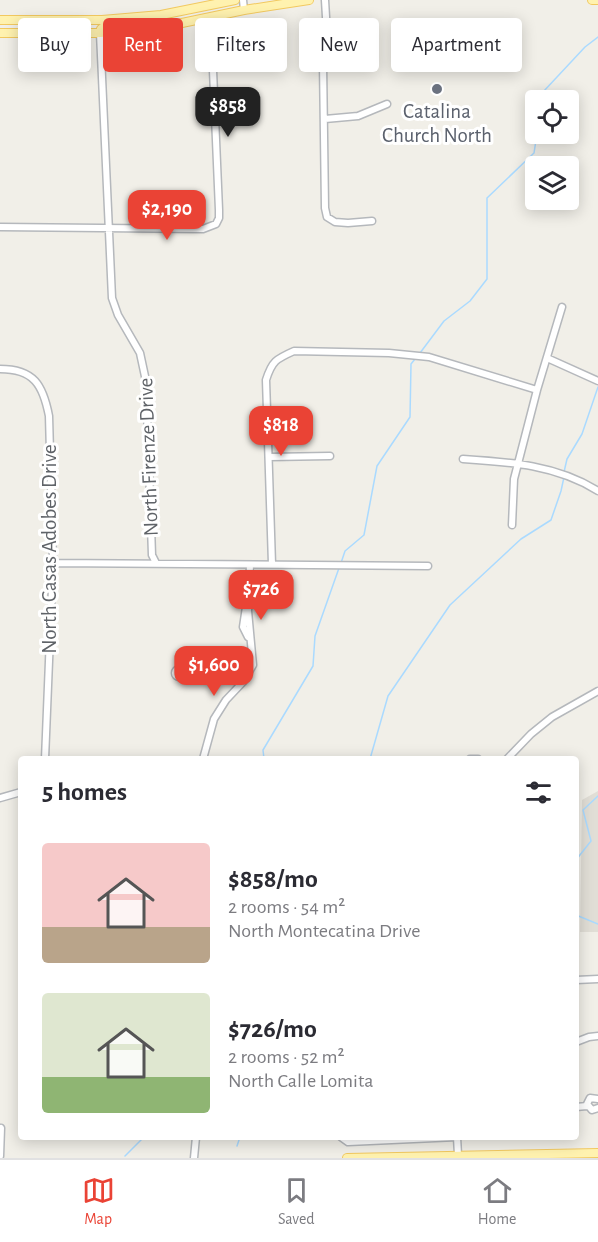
<!DOCTYPE html>
<html lang="en">
<head>
<meta charset="utf-8">
<style>
  :root { --surface:#fff; --page:#f7f7f7; --text:#2b2b33; --muted:#7c7c81; --line:#e1e1e2; --accent:#ea4335 }
  body { margin:0; font-family:"Alegreya Sans",sans-serif; background:var(--page); color:var(--text); height:100vh; display:flex; flex-direction:column; font-size:22px; white-space:nowrap }
  * { box-sizing:border-box; margin:0 }
  p { font-size:20px; color:var(--muted) }
  .icon { flex:none; width:33px; height:33px; fill:none; stroke:currentColor; stroke-width:2; stroke-linecap:round; stroke-linejoin:round }
  .map { position:relative; flex:1; overflow:hidden }
  .drawer { position:absolute; left:18px; top:756px; width:561px; height:384px; display:flex; flex-direction:column; background:var(--surface); border-radius:6px; box-shadow:0 3px 15px #0003 }
  .drawer>* { flex:none }
  .guide { position:absolute; left:18px; top:18px; width:562px; height:54px; display:flex; gap:12px }
  .controls { position:absolute; left:525px; top:90px; display:grid; gap:12px }
  .controls a { display:grid; place-items:center; width:54px; height:54px; border-radius:6px; background:var(--surface); box-shadow:0 3px 15px #0003; font-size:30px }
  .price { position:absolute; translate:-50% -51px; padding:0 14px; border-radius:12px; background:var(--accent); color:#fff; font-size:20px; line-height:39px; filter:drop-shadow(0 2px 3px #0008) }
  .price::after { content:''; position:absolute; left:50%; top:36px; width:18px; height:14px; margin-left:-9px; background:inherit; clip-path:polygon(0 0,100% 0,50% 100%) }
  .price.selected { background:#222; color:#fff }
  ul { padding:0; list-style:none }
  li { display:flex; align-items:center; gap:18px; height:150px; padding:0 24px }
  li span { display:grid; place-items:center; flex:none; width:168px; height:120px; border-radius:6px; color:#555 }
  li>.icon { margin-inline-start:auto }
  span .icon { width:72px; height:72px; fill:#fffc; stroke-width:1 }
  li b { font-size:26px }
  h2 { display:flex; justify-content:space-between; align-items:center; height:72px; padding:0 24px; font-size:26px }
  .tag { padding:0 21px; border-radius:6px; background:var(--surface); box-shadow:0 3px 15px #0003; font-size:21px; line-height:54px }
  .tag.selected { background:var(--accent); color:#fff }
  .dock { display:flex; justify-content:space-around; align-items:center; height:84px; border-top:2px solid var(--line); background:var(--surface); font-size:16px; color:var(--muted) }
  .dock a { display:grid; justify-items:center; gap:3px }
  .dock .selected { color:var(--accent) }
  .map>svg:first-child { display:block }
  .education { fill:#e1ded6 }
  .lines { fill:none; stroke-linecap:round; stroke-linejoin:round }
  .stream { stroke:#aadaff; stroke-width:1.5 }
  .minor-casing { stroke:#b5b8bc; stroke-width:9 }
  .major-casing { stroke:#f2c960; stroke-width:10 }
  .minor { stroke:#fff; stroke-width:6 }
  .major { stroke:#fff2af; stroke-width:8 }
  .worship-dot { fill:#6b7280; stroke:#fff; stroke-width:2 }
  .labels { text-anchor:middle; stroke-width:6; stroke-linejoin:round; paint-order:stroke }
  .worship-label { font-size:21px; fill:#5b616d; stroke:#fff }
  .street-label { font-size:21px; fill:#5f6368; stroke:#fff }
</style>
</head>
<body>
<div class="map">
<svg width="598" height="1158" viewBox="0 0 598 1158">
  <rect width="100%" height="100%" fill="#f1efe8"/>
  <path class="education" d="M598,791V932H580L582,800Z"/>
  <g class="lines">
    <path class="stream" d="M542,100L543,92L585,47L598,37
      M420,353L444,321L470,301L487,279V198L534,153L537,134
      M564,472L567,459L582,434L598,387
      M341,563L345,551L364,535L377,466L410,417L411,364L415,359
      M264,759L263,750L313,666L315,636L339,568
      M370,759L388,696L450,605L521,539L551,520L561,491L564,477
      M576,860L591,841L583,810L598,796
      M576,915L598,924
      M237,1146L240,1137
      M125,1156L144,1137"/>
    <g class="minor-casing">
      <path id="minor" d="M243,0L244,10
        M325,0L327,34L323,63L325,208L327,217L335,222L348,223L372,221
        M100,33L112,298L118,315L140,353L146,381L152,555L156,563
        M325,119L358,116L387,104
        M0,227L203,229L216,224L219,218V210L212,47
        M547,358L598,381
        M0,369C34,369 43,385 49,416L53,563L45,759
        M269,457L330,456
        M463,459C510,462 557,465 598,491
        M512,525L514,479L537,390L562,307
        M53,563L428,566
        M272,564L266,380C272,361 276,359 294,351L389,353L429,357L537,390
        M246,607L243,627L248,637
        M175 673a4 4 0 1 1 8 0a4 4 0 1 1-8 0Z
        M183,673L230,675L243,682
        M203,759L214,719L226,700L243,682L253,665L248,611L250,565
        M470,759H478
        M507,759L531,734L552,717L598,691
        M0,798L21,792
        M576,980L598,979
        M576,1042L589,1037L598,1036
        M598,1099L590,1098L587,1104L592,1110L598,1108
        M576,1107L587,1106
        M0,1129L1,1128L0,1156
        M341,1137L348,1142L457,1137
        M457,1137L458,1155
        M194,1158L196,1137"/>
    </g>
    <g class="major-casing">
      <path id="major" d="M592,0H598
        M0,20H102L161,15L235,0
        M0,33H100L158,28L244,10L309,0
        M100,33L101,29L105,26L162,19
        M347,1158L598,1153"/>
    </g>
    <use href="#minor" class="minor"/>
    <use href="#major" class="major"/>
  </g>
  <circle class="worship-dot" cx="437" cy="89" r="6"/>
  <g class="labels">
    <g class="worship-label">
      <text x="437" y="118">Catalina<tspan x="437" dy="24">Church North</tspan></text>
    </g>
    <g class="street-label">
      <text transform="translate(148 457) rotate(-92)" y="7">North Firenze Drive</text>
      <text transform="translate(49 549) rotate(-90)" y="7">North Casas Adobes Drive</text>
    </g>
  </g>
</svg>
<div class="controls">
<a><svg class="icon" aria-label="locate" viewBox="0 0 24 24"><circle cx="12" cy="12" r="6"/><path d="M12 2v4M12 18v4M2 12h4M18 12h4"/></svg></a>
<a><svg class="icon" aria-label="layers" viewBox="0 0 24 24"><path d="M12 4l9 5-9 5-9-5zM3 14l9 5 9-5"/></svg></a>
</div>
<b class="price selected" style="left:228px;top:138px">$858</b>
<b class="price" style="left:167px;top:241px">$2,190</b>
<b class="price" style="left:281px;top:457px">$818</b>
<b class="price" style="left:261px;top:621px">$726</b>
<b class="price" style="left:214px;top:697px">$1,600</b>
<div class="guide">
<a class="tag">Buy</a>
<a class="tag selected">Rent</a>
<a class="tag">Filters</a>
<a class="tag">New</a>
<a class="tag">Apartment</a>
</div>
<section class="drawer">
<h2>5 homes<svg class="icon" aria-label="filters" viewBox="0 0 24 24"><path d="M4 7h16M4 17h16"/><circle cx="9" cy="7" r="2"/><circle cx="15" cy="17" r="2"/></svg></h2>
<ul>
<li><span style="background:linear-gradient(#f6c9c9 70%,#b9a48a 0)"><svg class="icon" aria-label="home" viewBox="0 0 24 24"><path d="M3 11l9-7 9 7M6 9v11h12V9"/></svg></span><div><b>$858/mo</b><p>2 rooms · 54 m²</p><p>North Montecatina Drive</p></div></li>
<li><span style="background:linear-gradient(#dfe7d0 70%,#8fb573 0)"><svg class="icon" aria-label="home" viewBox="0 0 24 24"><path d="M3 11l9-7 9 7M6 9v11h12V9"/></svg></span><div><b>$726/mo</b><p>2 rooms · 52 m²</p><p>North Calle Lomita</p></div></li>
</ul>
</section>
</div>
<nav class="dock">
<a class="selected"><svg class="icon" aria-label="map" viewBox="0 0 24 24"><path d="M3 6l6-2 6 2 6-2v14l-6 2-6-2-6 2zM9 4v14M15 6v14"/></svg>Map</a>
<a><svg class="icon" aria-label="saved" viewBox="0 0 24 24"><path d="M7 4h10v16l-5-4-5 4z"/></svg>Saved</a>
<a><svg class="icon" aria-label="home" viewBox="0 0 24 24"><path d="M3 11l9-7 9 7M6 9v11h12V9"/></svg>Home</a>
</nav>
</body>
</html>
